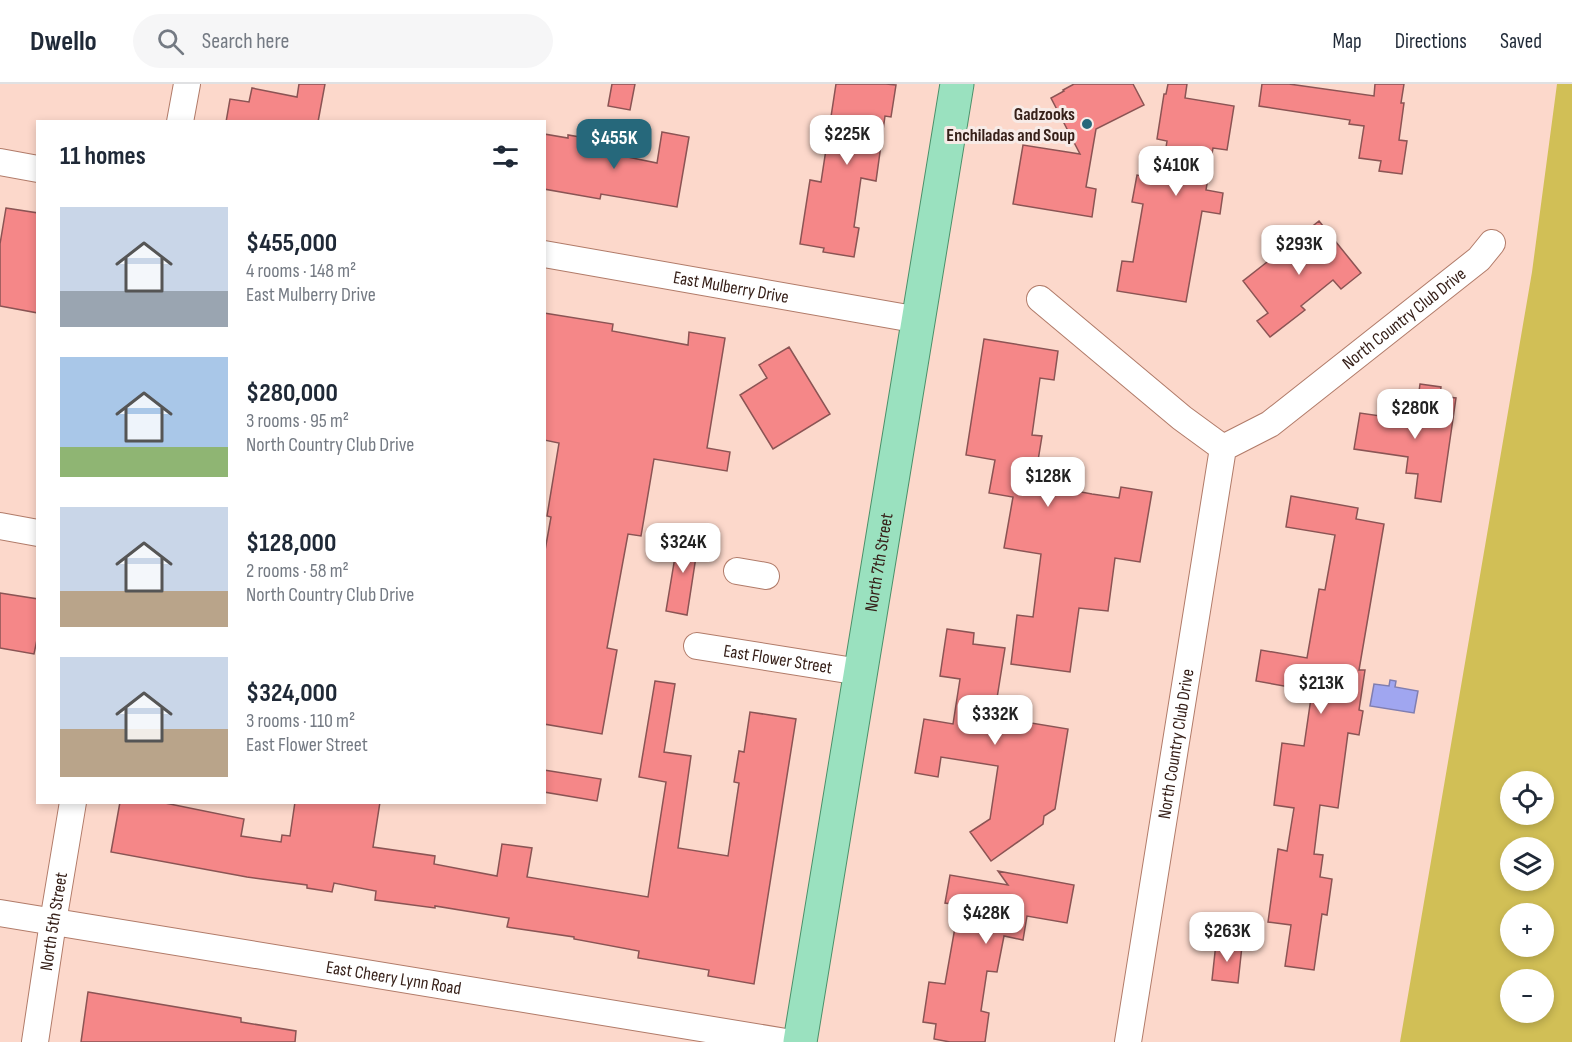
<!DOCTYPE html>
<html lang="en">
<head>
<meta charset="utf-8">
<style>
  :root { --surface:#fff; --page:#f6f6f7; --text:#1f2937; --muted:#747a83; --line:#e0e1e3; --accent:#26687b }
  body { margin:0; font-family:"Sofia Sans Condensed",sans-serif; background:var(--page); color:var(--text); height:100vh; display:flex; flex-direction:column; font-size:22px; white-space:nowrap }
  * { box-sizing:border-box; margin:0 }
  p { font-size:20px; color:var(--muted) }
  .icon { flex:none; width:33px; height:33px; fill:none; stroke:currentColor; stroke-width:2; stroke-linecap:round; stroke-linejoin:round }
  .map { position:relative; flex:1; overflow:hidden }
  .drawer { position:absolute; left:36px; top:36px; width:510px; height:684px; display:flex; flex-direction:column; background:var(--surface); border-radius:0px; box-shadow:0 3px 9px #0003 }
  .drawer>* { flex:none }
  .buttons { position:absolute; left:1500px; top:687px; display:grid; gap:12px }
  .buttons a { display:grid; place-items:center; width:54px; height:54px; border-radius:50%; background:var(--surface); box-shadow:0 3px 9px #0003; font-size:30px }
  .price { position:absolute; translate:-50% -51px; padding:0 14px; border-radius:12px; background:#fff; color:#222; font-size:20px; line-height:39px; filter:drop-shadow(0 2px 3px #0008) }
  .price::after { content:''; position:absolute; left:50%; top:36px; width:18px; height:14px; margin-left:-9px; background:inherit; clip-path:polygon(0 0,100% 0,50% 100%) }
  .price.on { background:var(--accent); color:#fff }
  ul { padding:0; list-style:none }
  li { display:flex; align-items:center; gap:18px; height:150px; padding:0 24px }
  li span { display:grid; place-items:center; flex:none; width:168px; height:120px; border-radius:0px; color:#555 }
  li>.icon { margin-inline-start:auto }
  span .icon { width:72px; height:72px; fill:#fffc; stroke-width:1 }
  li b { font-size:26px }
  h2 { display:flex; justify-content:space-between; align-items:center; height:72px; padding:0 24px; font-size:26px }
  header { display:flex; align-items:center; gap:36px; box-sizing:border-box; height:84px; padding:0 30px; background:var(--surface); border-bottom:2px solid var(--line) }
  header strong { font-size:28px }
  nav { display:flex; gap:33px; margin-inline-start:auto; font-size:21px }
  .search { width:420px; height:54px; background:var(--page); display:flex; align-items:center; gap:15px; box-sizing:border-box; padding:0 21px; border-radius:33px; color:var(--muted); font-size:22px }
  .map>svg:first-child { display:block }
  .green { fill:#d1bf56; fill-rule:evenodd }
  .water { fill:#a0a6f0; stroke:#807eb0; stroke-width:1.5 }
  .building { fill:#f58788; stroke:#8b5454; stroke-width:1.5 }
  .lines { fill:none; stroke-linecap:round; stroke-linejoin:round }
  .minor-casing { stroke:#b17b69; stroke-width:28 }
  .primary-casing { stroke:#4b906a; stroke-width:35 }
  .minor { stroke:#fff; stroke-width:26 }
  .primary { stroke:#9ae1bf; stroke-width:33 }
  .poi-dot { fill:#26687b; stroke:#f7ebe7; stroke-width:2 }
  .labels { text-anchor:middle; stroke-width:6; stroke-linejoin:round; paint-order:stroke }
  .poi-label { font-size:18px; font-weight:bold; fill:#362019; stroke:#f7ebe7; text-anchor:end }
  .street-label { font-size:18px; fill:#362019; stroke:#f7ebe7 }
</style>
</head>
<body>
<header>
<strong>Dwello</strong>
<div class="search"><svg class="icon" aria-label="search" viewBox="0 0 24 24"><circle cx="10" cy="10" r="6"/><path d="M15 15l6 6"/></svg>Search here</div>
<nav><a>Map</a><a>Directions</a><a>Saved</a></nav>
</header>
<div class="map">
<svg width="1572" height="958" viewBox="0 0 1572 958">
  <rect width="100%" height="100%" fill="#fcd8cb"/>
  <path class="green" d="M1557,0H1572V958H1400L1532,188ZM1510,698H1544V730H1510ZM1510,764H1544V796H1510ZM1510,830H1544V862H1510ZM1510,896H1544V928H1510Z"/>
  <path class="water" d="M1390,596L1396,597L1395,603L1418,607L1414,629L1370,622L1374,600L1389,602Z"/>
  <path class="building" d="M299,0H325L318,38H226L230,15L249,18L252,4L297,13Z
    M612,0H635L630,26L608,22Z
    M836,0H886L896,1L891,33L885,32L876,97L861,94L854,143L859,144L854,173L823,168L824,164L800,160L810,96L821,98Z
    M1074,0H1133L1144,21L1096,45L1086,103L1096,105L1092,133L1013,120L1023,61L1080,70L1051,14L1064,7L1063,6Z
    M1168,0H1187L1185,14L1234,22L1227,66L1213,64L1206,106L1223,109L1220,130L1202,127L1186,218L1117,207L1122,177L1133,178L1143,120L1132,118L1137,91L1161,95L1167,57L1157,55L1164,10H1166Z
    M1262,0H1289L1374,12L1375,0H1404L1401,19H1404L1399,56L1407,57L1402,90L1379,87L1381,77L1359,74L1364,42L1349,40L1350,36L1259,22Z
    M662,48L689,53L677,123L601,110L600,115L544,105V50L568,54V51L610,58L608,69L657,79Z
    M6,124L38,129V229L0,222V160Z
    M1319,137L1361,189L1341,205L1333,196L1301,222L1305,226L1270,253L1257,237L1268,229L1243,197Z
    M544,229L613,240L612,247L688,261L689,248L725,254L707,364L730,368L727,387L654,375L641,452L628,450L607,564L617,566L602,650L544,640V472L551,433L547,432L559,359L544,356Z
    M984,255L1058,267L1054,296L1040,294L1032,351L1042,352L1036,389L1061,393L1059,404L1092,410L1119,414L1121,403L1152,408L1140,478L1115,474L1108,527L1079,524L1070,588L1011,580L1017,531L1033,533L1041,470L1004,464L1013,413L989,409L995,376L966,371Z
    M789,263L830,330L773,365L740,311L767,294L759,281Z
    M1420,300L1441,303L1440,312L1456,314L1441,418L1415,414L1418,390L1406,389L1408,373L1354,365L1360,329L1415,337Z
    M1291,412L1358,424L1356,435L1384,440L1359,586H1365L1359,626L1363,627L1359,651L1348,649L1338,724L1320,721L1314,770L1323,771L1320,793L1332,795L1327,831L1322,830L1314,886L1285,882L1291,841L1268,838L1278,765L1287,767L1294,724L1274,721L1282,659L1304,662L1312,607L1256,597L1261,566L1307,574L1319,505L1325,506L1335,451L1286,443Z
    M679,449L699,453L687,531L666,527Z
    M0,509L38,515V551L34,570L0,564Z
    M947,545L974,549L973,560L1005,564L994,633L1068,645L1055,725L1044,732L1043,740L991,777L970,748L990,735L998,682L941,673L938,693L915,689L924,635L953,640L960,595L940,592Z
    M655,597L675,600L664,668L691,672L678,764L728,772L739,699L734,698L739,667L744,668L750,628L796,635L754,900L708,892L709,886L638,874L639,867L574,855V853L507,843L509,834L435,822V824L375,816L376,807L334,799L332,808L307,804V801L247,793L111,768L120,718H160L244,735L241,752L281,758L282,751L290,752L295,718H380L373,763L435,772L434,780L497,792L502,760L532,764L527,793L648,813L666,698L639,693Z
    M544,686L601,695L597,717L544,708Z
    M998,787L1074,801L1067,839L1027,832L1023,856L1004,852L997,888L987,887L981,927L989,929L985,958H950L934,955L936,940L923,938L929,898L945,900L959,821L945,819L950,791L1008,801Z
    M1216,859L1242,862L1238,899L1212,896Z
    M88,908L241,934V938L296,947L295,958H81Z"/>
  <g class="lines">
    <g class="minor-casing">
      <g id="minor">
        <path d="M180,38L187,0"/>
        <path d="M0,78L38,85"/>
        <path id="s1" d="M544,170L919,236"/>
        <path d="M1040,215L1182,334L1223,364"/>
        <path d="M0,442L38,449"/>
        <path d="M737,487L766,492"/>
        <path id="s2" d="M697,562L860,588"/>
        <path id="s3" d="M0,829L786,958"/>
        <path id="s4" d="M35,958L53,838L73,718"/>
        <path id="s5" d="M1128,958L1223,364L1270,340L1479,175L1492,159"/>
      </g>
    </g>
    <g class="primary-casing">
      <g id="primary">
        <path id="s6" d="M800,958L957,0"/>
      </g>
    </g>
    <use href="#minor" class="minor"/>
    <use href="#primary" class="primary"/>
  </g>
  <circle class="poi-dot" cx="1087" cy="40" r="6"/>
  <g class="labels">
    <g class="poi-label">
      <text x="1075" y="36">Gadzooks<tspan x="1075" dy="21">Enchiladas and Soup</tspan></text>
    </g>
    <g class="street-label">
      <text dy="6" stroke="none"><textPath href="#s1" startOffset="190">East Mulberry Drive</textPath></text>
      <text dy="6" stroke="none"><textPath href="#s5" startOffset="825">North Country Club Drive</textPath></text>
      <text dy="6" stroke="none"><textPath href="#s6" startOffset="486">North 7th Street</textPath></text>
      <text dy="6" stroke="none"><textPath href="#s2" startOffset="82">East Flower Street</textPath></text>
      <text dy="6" stroke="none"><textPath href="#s5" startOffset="302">North Country Club Drive</textPath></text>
      <text dy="6" stroke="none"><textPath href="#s4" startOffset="122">North 5th Street</textPath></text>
      <text dy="6" stroke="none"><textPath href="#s3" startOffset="399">East Cheery Lynn Road</textPath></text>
    </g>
  </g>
</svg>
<div class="buttons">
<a><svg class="icon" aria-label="locate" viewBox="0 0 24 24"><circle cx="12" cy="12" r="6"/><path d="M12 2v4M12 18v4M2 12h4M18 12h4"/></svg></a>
<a><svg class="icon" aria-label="layers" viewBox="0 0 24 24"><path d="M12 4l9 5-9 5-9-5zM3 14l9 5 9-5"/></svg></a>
<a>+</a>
<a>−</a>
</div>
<b class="price" style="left:847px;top:82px">$225K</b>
<b class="price on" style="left:614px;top:86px">$455K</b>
<b class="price" style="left:1176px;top:113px">$410K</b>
<b class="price" style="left:1299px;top:192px">$293K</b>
<b class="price" style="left:1415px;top:356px">$280K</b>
<b class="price" style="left:1048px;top:424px">$128K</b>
<b class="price" style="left:683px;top:490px">$324K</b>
<b class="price" style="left:1321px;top:631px">$213K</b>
<b class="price" style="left:995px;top:662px">$332K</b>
<b class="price" style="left:986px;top:861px">$428K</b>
<b class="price" style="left:1227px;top:879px">$263K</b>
<section class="drawer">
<h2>11 homes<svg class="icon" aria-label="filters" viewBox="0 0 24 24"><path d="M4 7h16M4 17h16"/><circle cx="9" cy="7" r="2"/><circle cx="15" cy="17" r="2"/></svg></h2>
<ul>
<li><span style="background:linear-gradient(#c9d6e8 70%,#9aa5b1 0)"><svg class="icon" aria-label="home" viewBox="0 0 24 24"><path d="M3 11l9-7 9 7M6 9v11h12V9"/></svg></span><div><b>$455,000</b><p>4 rooms · 148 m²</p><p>East Mulberry Drive</p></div></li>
<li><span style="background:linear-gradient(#a9c7e8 75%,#8fb573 0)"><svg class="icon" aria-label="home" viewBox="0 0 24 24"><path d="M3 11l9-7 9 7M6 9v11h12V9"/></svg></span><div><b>$280,000</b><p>3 rooms · 95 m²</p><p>North Country Club Drive</p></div></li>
<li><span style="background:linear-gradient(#c9d6e8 70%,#b9a48a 0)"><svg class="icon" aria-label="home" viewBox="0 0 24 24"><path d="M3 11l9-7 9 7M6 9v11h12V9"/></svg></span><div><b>$128,000</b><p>2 rooms · 58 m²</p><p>North Country Club Drive</p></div></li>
<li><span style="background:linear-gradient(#c9d6e8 60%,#b9a48a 0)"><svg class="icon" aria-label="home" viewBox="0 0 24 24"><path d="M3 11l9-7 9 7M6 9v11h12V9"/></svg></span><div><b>$324,000</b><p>3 rooms · 110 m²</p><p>East Flower Street</p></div></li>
</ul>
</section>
</div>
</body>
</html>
